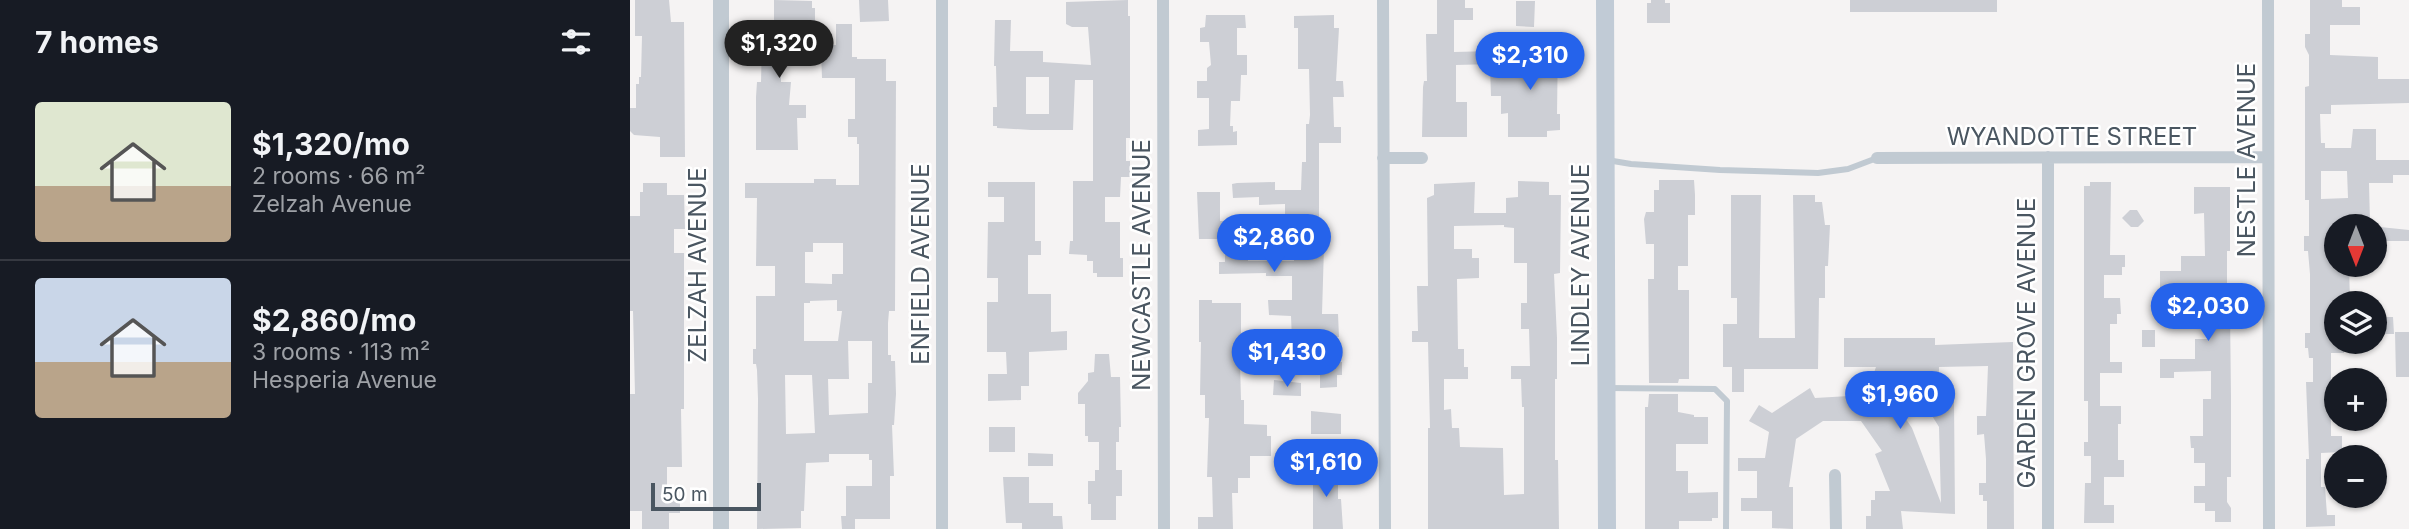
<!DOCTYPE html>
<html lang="en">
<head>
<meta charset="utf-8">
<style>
  :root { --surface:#171b24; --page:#242831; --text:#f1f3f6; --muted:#9ea1a6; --line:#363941; --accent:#2563eb }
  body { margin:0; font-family:Inter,sans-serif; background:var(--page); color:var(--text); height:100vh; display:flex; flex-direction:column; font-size:26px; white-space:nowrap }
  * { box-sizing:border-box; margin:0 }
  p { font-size:23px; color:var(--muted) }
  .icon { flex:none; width:38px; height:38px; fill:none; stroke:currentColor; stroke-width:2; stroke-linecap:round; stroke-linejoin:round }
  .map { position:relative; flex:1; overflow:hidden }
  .details { display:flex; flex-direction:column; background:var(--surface); width:630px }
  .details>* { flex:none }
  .needle { width:46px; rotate:180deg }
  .controls { position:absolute; left:1694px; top:214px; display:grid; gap:14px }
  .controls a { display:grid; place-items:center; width:63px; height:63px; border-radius:50%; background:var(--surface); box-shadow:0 2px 5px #0004; font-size:35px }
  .scale { position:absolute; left:21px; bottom:18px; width:110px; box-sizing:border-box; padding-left:7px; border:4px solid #4a5661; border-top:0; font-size:19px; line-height:24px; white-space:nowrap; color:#4a5661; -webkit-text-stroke:5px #fff; paint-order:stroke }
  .price { position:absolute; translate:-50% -60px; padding:0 16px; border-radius:24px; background:var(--accent); color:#fff; font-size:23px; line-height:46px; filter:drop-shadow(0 2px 4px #0008) }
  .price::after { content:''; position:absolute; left:50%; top:42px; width:21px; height:16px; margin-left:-10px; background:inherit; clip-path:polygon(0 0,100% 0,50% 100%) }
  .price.current { background:#222; color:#fff }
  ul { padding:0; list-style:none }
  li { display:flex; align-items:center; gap:21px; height:175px; padding:0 35px }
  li+li { border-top:2px solid var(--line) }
  li span { display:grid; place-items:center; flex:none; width:196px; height:140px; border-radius:7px; color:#555 }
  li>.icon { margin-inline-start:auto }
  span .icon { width:84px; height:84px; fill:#fffc; stroke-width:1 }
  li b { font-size:30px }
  h2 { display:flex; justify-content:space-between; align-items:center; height:84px; padding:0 35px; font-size:30px }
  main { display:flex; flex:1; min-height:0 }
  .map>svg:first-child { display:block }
  .building { fill:#cdcfd5; fill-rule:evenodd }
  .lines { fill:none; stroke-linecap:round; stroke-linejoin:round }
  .service { stroke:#c1cad2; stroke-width:6 }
  .minor { stroke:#c1cad2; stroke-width:12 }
  .tertiary { stroke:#c1cad2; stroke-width:16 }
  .secondary { stroke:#c1cbd6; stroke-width:18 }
  .labels { text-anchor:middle; stroke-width:5; stroke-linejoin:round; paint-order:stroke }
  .street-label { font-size:24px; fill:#4a5661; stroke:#fff }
</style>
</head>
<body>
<main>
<section class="details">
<h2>7 homes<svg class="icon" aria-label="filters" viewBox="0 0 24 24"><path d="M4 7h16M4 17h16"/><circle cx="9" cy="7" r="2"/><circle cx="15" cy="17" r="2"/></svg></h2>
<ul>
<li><span style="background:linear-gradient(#dfe7d0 60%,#b9a48a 0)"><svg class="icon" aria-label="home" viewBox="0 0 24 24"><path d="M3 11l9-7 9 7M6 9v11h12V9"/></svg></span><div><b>$1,320/mo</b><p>2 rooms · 66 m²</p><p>Zelzah Avenue</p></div></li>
<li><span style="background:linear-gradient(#c9d6e8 60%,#b9a48a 0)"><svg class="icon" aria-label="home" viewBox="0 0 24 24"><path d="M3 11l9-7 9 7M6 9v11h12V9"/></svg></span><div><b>$2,860/mo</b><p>3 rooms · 113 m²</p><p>Hesperia Avenue</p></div></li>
</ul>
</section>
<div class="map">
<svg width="1779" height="529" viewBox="0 0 1779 529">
  <rect width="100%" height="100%" fill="#f5f3f3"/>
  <path class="building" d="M5,0H39L41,22H54L55,157H30V137L4,135L0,131V108H6V84H9V77H11L12,36H5Z
    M144,0L182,1V8H185V21L160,22V48H151V82H161L159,105H176V118H167L168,150H126V97L127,82H131L132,40H127V27H144Z
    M229,0H258L259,21L230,22Z
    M498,0V16H500V138H496V161H500V177H491L490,197H475V222H490V258H493V277H467V273H463V261H457V255L439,254L440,241H443V181H463V80H445L443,130H401L367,128V126H363V107H367L366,66H364L365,20H381L380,51H413V62L461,65L458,27H442L436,24V2ZM396,77H419V114H396Z
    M807,0H835V8H843V20H824V52L863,51V64L826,65V102H837V137H792L793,87L794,81H797L796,34H807Z
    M1021,0H1035V3H1040V23H1017V3H1021Z
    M1220,0H1367V12H1220Z
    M1680,0H1712V7H1730V25H1700V55L1748,57V79H1779V103L1701,105V114H1690L1691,143H1695V148H1721L1723,129H1746V160H1779V175H1763V183H1739L1740,223H1706V264H1717L1719,267L1720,301L1706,303V341H1713L1714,353H1701V436H1712V452L1691,453V487H1695L1697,515H1705V526L1676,527V459H1679L1676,382H1683V358H1679L1678,348H1675V333H1680V274L1678,251H1674V236H1679V200H1675V87L1679,86V55L1675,47V34H1680ZM1691,171H1717L1718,198L1691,199Z
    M886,1H905L904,27L886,26Z
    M576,15H615L616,28H607V55H617V75H611L610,101H601L600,126H603V132L607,131V145L568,146V130L579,129V98H567V81H577V68L581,65L579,42H570V28L575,27Z
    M704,15V28H709L706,81H713L714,97H703L704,127H711V143H689V218H655V204L629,205V197L603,198L602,184L607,183L645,182V190H671L672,162H676V124H679L680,115L679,69H668V28H664V16Z
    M206,24H222V57H227V59H256V81H266L265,311H259L258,323V355H261V361H265L266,394L264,425H262L264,476H260V519H225V529H212L211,516H216V486H242V460H239V454H199V462L176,463L174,511H171V528L127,529L128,399L127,370L126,364H123V349H126V296H145V266H126L127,198H115V183H184V179H206V185H229V144H227V137H218V119H225V78H192L191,52H199V45H206ZM183,243H213V274H202V284L175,283V252H183ZM207,300V311H212L208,341H242V383H238V413L199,415L198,379H219L218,341H174V303H180V301ZM155,375H182L185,433L156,434Z
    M915,40L928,41L927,114H930V130L917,131V137H878V113L871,114V96H861L860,67L886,68V52H915Z
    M1029,180H1064L1065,195V215H1058V266H1048V290H1059V379H1049L1048,383H1019L1018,279H1024V244H1016L1014,219L1016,212H1024V190H1029Z
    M888,181L919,182V195H931L930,273L924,274L927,338V379H925V460H928L929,529H798V428H800L798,342H782V331H788L787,286H798L797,198L804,195V184L845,182L844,213H876V198L888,197ZM874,225V227L884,228V263H897V303H891V329H899L900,366H881V379H891L892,407H894V494L874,495L873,448L830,447L829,428H822L821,409L814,410V379H838V367H834V349H828L827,279L849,278V258H842V249H824V226Z
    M358,182H405V241H411V255H398V294H421V332L437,331V350L399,352V386H391V400L358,401V374H377L376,352H357V302H368V278H357L358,222H374V197H358Z
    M1460,182H1481L1480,255H1495V267H1492V275H1474V298H1490L1491,314H1487V324H1480V362H1492V373H1470V406H1491V424H1488V460H1494V477H1474V505H1484V523H1454L1455,483H1461V456H1454V442H1458V401H1454V186H1460Z
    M13,183H37V195H54L55,229H44V253H54V409H51L52,467H37V498L50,497V513H39V529H12V511H0V394H5L3,311H0V216H10V192H13Z
    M1564,187H1600V251H1597V303L1600,311L1601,397V477H1597V502L1601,508V522H1585V511H1575V503H1564V486H1575V463H1564V448H1561L1560,436H1573V399H1581V371L1544,372V378H1530V359H1565V339H1577L1576,306H1549V312H1530V271H1551V256H1575L1574,213L1564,214Z
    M567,192H590V221H612V249H618V261H664V255L679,253V247H694L692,314H708L709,337H699V340L662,341L661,316L639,315L638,300H662V276H636V273L589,274V262H595V239H569Z
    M1101,195H1131L1129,338H1165L1163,195H1185V202H1192L1195,225H1200L1198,266H1195V298H1189L1188,369H1114V392H1102V367H1093V324H1107V298H1101Z
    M1500,210H1507L1514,221L1508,227H1501L1492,218Z
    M1750,227L1779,230V241H1750Z
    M569,300H582V303H611V349H632V362H610L611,400H614V424L637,425V436H641V456H620V478H608V493H602L603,529H568V517H583L582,477H577L579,418H575V395H570L571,342H569Z
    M1750,317H1763L1764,334H1749Z
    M1512,330H1525V347H1512Z
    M1765,332H1779V377H1766Z
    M1214,338H1305V345L1383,342L1384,529H1357V501H1353V495H1349V483H1356V459L1354,434L1347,435V416H1356L1358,366L1309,367V400H1324L1325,514L1271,511L1273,529H1236V516H1241V500H1245V491H1260L1245,454L1252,451L1231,421H1193L1166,439L1159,487H1163V529L1142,528V511H1111V498H1127V471H1108V458H1135L1139,432L1119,421L1129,405L1142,413L1180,388L1185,398L1236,395L1246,367H1214ZM1267,406H1296L1309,427L1311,503L1282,428Z
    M465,354H479L481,377H490L491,427H489V442H486V470H492V496H486V520H461V504H458V481H465V470H469V442H458V436H455V404H448V393L458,381V373L464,372Z
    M712,362V375H707V387L690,388V363Z
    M644,380L671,383V396L643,395Z
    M1019,394H1048V412L1064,415V417H1078V444H1046V471H1058V493L1088,492V518H1082V521H1049V529H1015V407H1018Z
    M681,411L711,414V434H681Z
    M359,427H385V452H359Z
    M398,453L423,454V466H398Z
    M683,461H698L699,476H708V499H711L713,529H683Z
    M373,477H399V503H423V516H432L433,529H392V523H376Z"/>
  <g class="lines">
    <path class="service" d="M977,160L1001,164L1090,170L1188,173L1218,169L1247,158
      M978,388L1085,389L1097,401L1096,529"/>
    <path class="minor" d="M312,0V529
      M533,0L534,529
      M753,0L755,529
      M1638,0L1639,529
      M753,158H792
      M1247,158L1637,157
      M1205,475L1206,529
      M1418,529V157"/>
    <path class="tertiary" d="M91,0V529"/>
    <path class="secondary" d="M975,0L977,529"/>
  </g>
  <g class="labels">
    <g class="street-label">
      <text x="1442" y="145">WYANDOTTE STREET</text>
      <text transform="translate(1617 160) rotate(-90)" y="8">NESTLE AVENUE</text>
      <text transform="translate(291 264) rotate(-90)" y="8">ENFIELD AVENUE</text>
      <text transform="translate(68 265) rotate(-90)" y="8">ZELZAH AVENUE</text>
      <text transform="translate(512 265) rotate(-90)" y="8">NEWCASTLE AVENUE</text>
      <text transform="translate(951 265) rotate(-90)" y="8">LINDLEY AVENUE</text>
      <text transform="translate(1397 343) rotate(-90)" y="8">GARDEN GROVE AVENUE</text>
    </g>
  </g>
</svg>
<div class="controls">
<a><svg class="needle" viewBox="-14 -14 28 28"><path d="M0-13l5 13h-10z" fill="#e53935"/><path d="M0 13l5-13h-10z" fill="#9ea1a6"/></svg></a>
<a><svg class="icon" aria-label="layers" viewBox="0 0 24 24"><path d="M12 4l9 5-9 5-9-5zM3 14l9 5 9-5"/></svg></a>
<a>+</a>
<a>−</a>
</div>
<div class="scale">50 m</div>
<b class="price current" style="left:149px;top:80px">$1,320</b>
<b class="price" style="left:900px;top:92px">$2,310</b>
<b class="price" style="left:644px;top:274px">$2,860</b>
<b class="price" style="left:1578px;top:343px">$2,030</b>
<b class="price" style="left:657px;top:389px">$1,430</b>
<b class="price" style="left:1270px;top:431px">$1,960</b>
<b class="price" style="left:696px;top:499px">$1,610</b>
</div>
</main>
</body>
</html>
